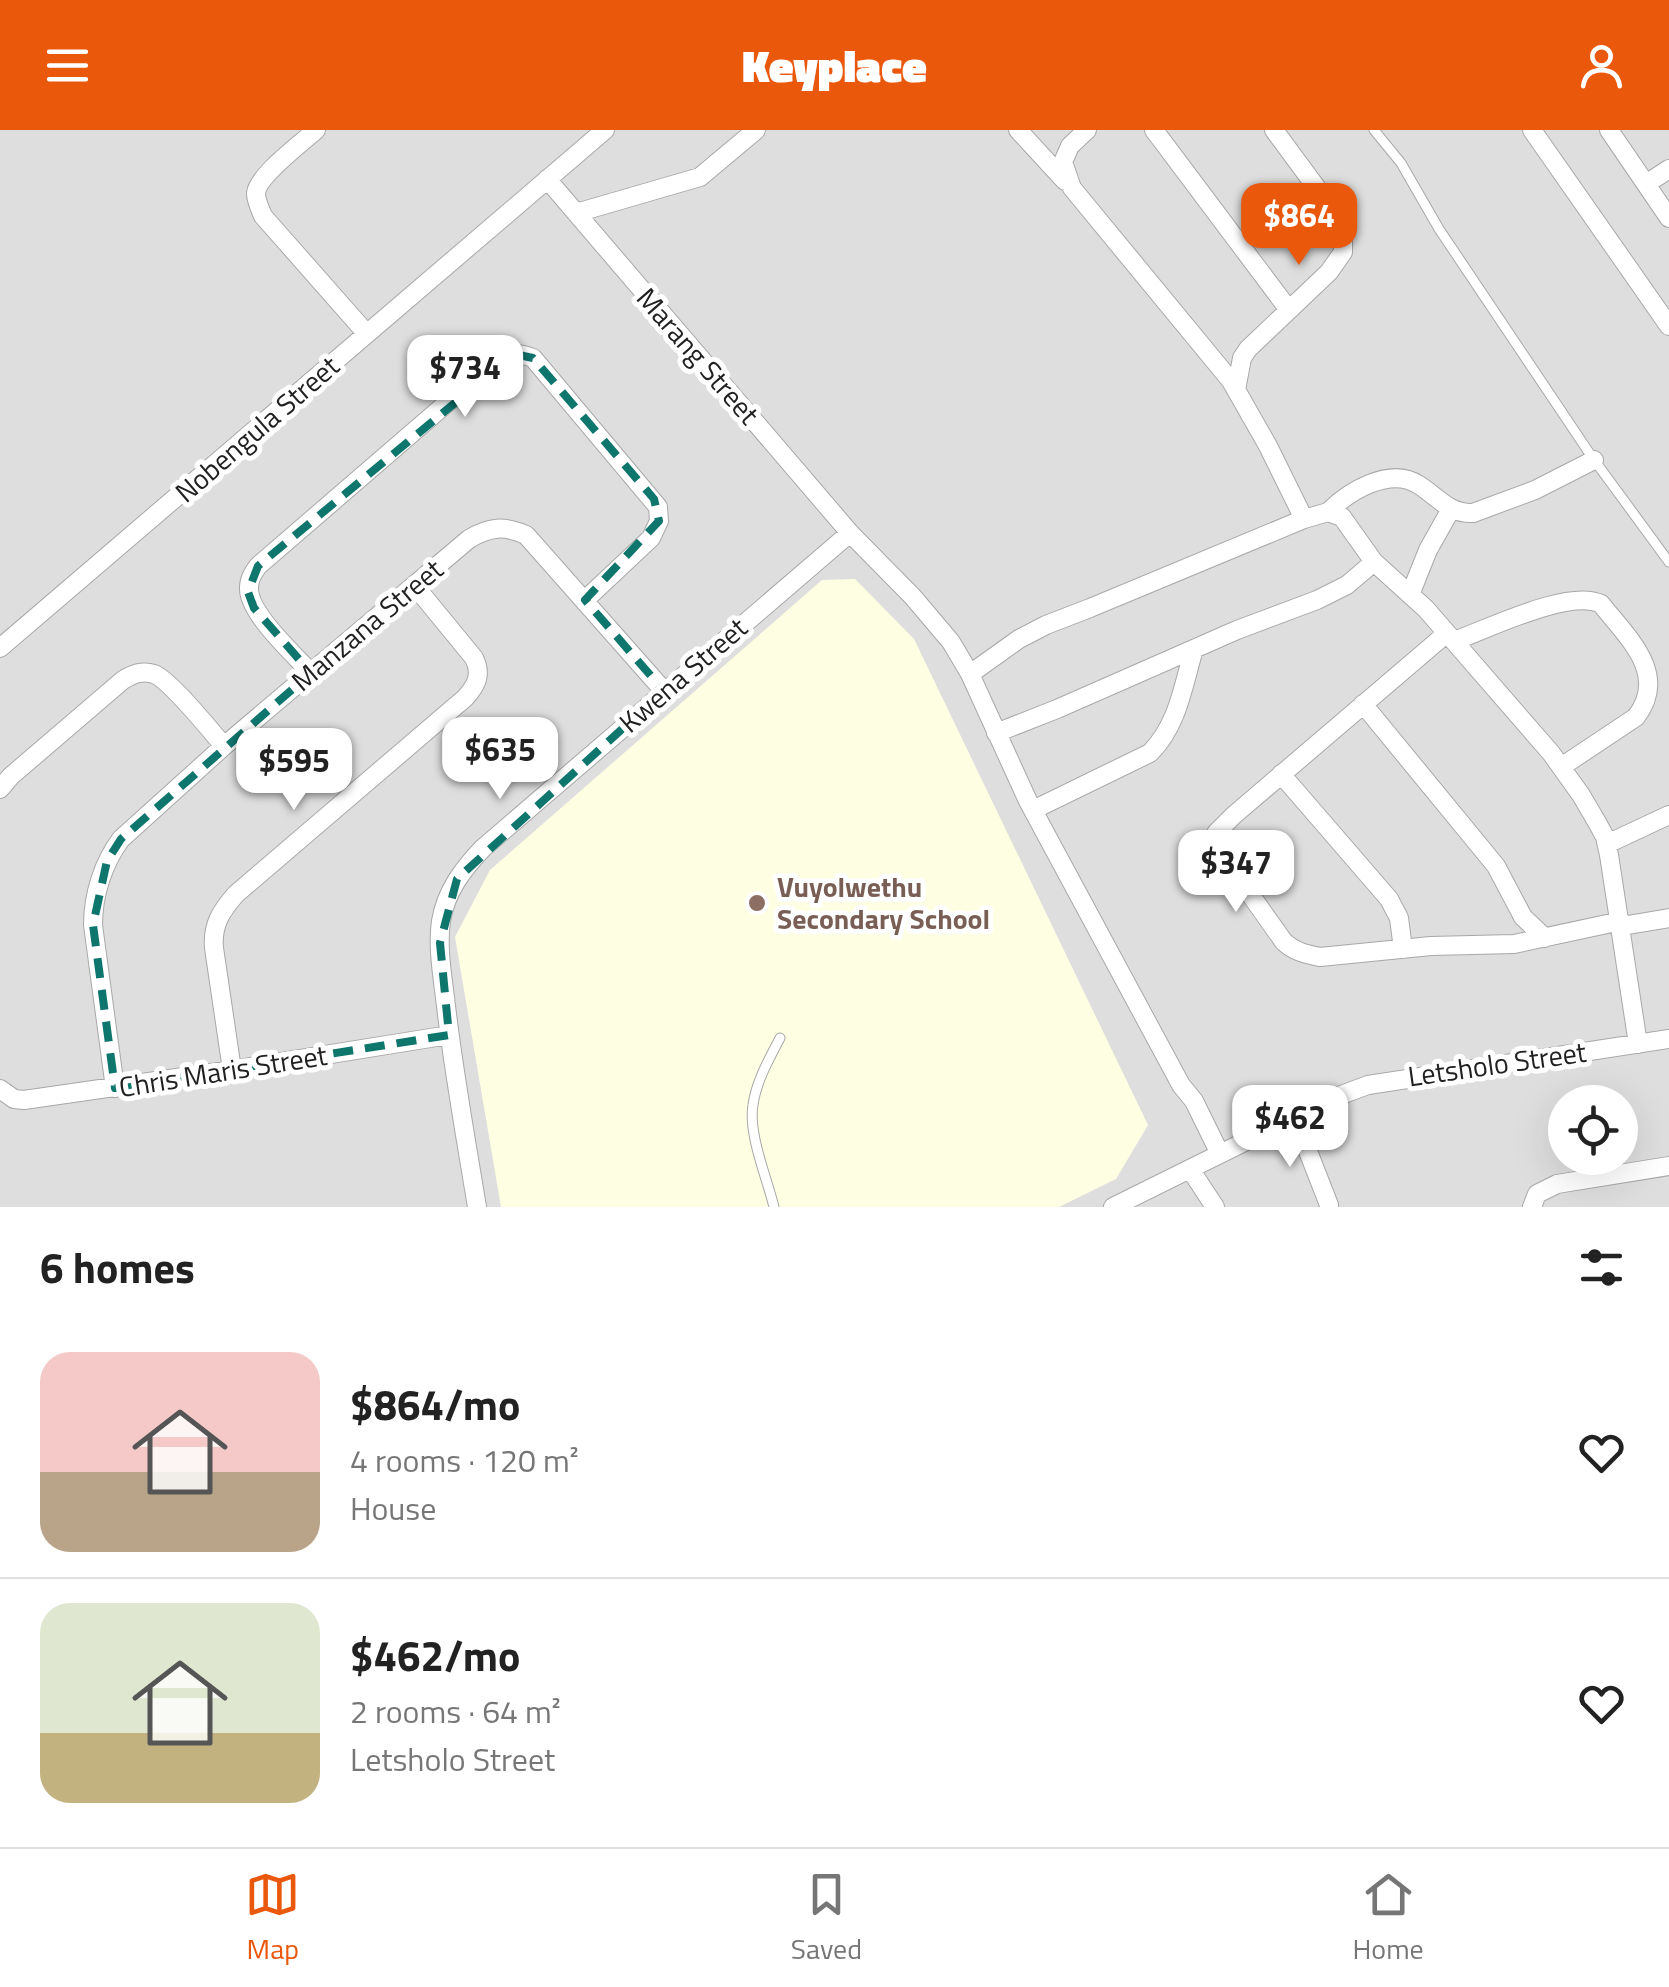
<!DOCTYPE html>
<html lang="en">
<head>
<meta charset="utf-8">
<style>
  :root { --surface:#fff; --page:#f6f6f6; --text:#222; --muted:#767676; --line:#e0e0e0; --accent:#ea580c }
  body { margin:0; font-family:"Titillium Web",sans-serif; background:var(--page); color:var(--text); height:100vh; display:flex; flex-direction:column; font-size:38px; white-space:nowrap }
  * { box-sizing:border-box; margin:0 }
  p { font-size:32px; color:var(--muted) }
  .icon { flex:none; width:55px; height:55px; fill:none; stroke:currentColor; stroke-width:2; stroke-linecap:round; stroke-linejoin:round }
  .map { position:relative; height:1077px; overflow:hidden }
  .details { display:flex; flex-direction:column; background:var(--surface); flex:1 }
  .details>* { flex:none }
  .buttons { position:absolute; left:1548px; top:955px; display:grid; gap:20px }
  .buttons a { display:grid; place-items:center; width:90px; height:90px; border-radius:50%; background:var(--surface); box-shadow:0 10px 40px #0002; font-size:50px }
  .price { position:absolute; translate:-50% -85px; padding:0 22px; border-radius:20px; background:#fff; color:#222; font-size:32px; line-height:65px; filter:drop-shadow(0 2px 5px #0008) }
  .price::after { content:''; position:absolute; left:50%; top:60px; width:30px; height:22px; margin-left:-15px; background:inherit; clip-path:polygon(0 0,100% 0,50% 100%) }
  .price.selected { background:var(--accent); color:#fff }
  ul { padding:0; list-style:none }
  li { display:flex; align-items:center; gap:30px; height:250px; padding:0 40px }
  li+li { border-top:2px solid var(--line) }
  li span { display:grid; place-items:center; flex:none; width:280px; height:200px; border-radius:30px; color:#555 }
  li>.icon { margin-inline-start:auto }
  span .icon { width:120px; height:120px; fill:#fffc; stroke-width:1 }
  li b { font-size:42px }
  h2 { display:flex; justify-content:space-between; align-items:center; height:120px; padding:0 40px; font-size:42px }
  header { display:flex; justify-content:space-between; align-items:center; height:130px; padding:0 40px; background:var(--accent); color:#fff; font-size:45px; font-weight:800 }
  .dock { display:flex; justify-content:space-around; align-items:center; height:140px; border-top:2px solid var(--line); background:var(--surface); font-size:28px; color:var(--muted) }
  .dock a { display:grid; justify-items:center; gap:5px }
  .dock .selected { color:var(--accent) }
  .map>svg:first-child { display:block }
  .residential { fill:#dfdede; fill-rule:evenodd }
  .education { fill:#feffe2 }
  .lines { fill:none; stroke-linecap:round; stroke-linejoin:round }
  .service-casing { stroke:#a8a8a8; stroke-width:11 }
  .minor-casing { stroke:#a8a8a8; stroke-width:20 }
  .service { stroke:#fff; stroke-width:9 }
  .minor { stroke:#fff; stroke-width:18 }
  .marked { fill:none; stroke:#0f766e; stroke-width:8; stroke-dasharray:20 12; stroke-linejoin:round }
  .education-dot { fill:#8d6e63; stroke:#fff; stroke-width:4 }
  .labels { text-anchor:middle; stroke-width:10; stroke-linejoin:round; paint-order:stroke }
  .street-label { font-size:28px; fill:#212121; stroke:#fff }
  .education-label { font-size:28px; font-weight:bold; fill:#785e54; stroke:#fff; text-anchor:start }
</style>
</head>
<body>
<header><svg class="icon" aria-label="menu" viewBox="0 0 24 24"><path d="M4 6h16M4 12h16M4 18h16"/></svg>Keyplace<svg class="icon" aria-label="person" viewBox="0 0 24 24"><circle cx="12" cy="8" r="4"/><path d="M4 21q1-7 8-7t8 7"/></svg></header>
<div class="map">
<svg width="1669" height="1077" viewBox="0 0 1669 1077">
  <rect width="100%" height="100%" fill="#f1eee7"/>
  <path class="residential" d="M0,0H1669V1077H0ZM1565,972H1620V1028H1565Z"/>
  <path class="education" d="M855,449L914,509L1148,995L1116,1049L1059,1077H501L455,807L490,740L822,450Z"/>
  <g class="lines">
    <g class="service-casing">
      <path id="service" d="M1374,0L1401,33L1439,99L1592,327L1669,432
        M774,1077C767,1048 748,1004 753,975C756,952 769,929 780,908"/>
    </g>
    <g class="minor-casing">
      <path id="minor" d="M316,0C303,12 258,45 256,63C256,71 260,79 263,86L367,204
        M1018,0L1065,51
        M1087,0L1070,16L1063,32L1072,58L1231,251L1268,316L1304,389
        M1154,0L1289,180
        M1532,0L1669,196
        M1609,0L1669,88
        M547,49L850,403L913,467L951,512L970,544L1028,671L1181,955L1194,971L1220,1024
        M1646,54L1669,39
        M576,83L700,47L756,0
        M1236,260L1242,228L1248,219L1329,142L1343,122V99L1333,80L1274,0
        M1328,382C1349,361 1390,336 1419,355C1438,367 1449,384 1473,383L1535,360L1594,330
        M1410,465L1428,420L1451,379
        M1447,503L1234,685L1216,703V716L1284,812C1295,822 1306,824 1320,827L1431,816L1514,814L1621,791
        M1454,511C1488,499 1570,458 1601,474C1628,508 1669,544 1636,587L1561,637
        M0,518L605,0
        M311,543C294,524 248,483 249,458C249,449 253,443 258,436L499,228C512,223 520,223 533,228L658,377L659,391L651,408L585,470
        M970,544L1019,509L1046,495L1090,478L1304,389L1328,382L1342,387L1374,432L1426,479L1551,623L1581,665L1598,694L1605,707L1609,725L1638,914
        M1363,574L1496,736L1523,787L1545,808
        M996,603L1057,579L1237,500L1317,470L1347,455L1374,432
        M1281,644L1389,769L1399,788L1403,819
        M0,659L11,646L123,550C133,544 142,540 154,544C170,550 210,600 224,616
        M1033,680L1150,623C1178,595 1183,556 1194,519
        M1607,714L1669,685
        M1622,796L1669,788
        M232,940L214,818C212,795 221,781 236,764L465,568C477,555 482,544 474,528L415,456
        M115,958L93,795C93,765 103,733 121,709L224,616L469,409C489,397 504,395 526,405L664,561
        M0,959L14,969L24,970L232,940L449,905
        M1295,988L1329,1075
        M1190,1039L1215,1077
        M477,1077C466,1010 454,944 446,876C443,849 437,818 441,791C446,761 463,739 483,718L850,403
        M1113,1077L1333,968L1368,955L1669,909
        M1532,1077L1537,1064L1557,1054L1669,1036"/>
    </g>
    <use href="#service" class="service"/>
    <use href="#minor" class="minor"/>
  </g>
  <path class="marked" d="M514,224L533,228L654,369L659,391L585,470L664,561L457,749L440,813L449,905L115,958L93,795L107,731L121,709L311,543L254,478L248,462L258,436Z"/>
  <circle class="education-dot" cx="757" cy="773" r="10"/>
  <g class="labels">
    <g class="street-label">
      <text transform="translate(698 226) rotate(49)" y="10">Marang Street</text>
      <text transform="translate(257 299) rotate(-41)" y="10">Nobengula Street</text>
      <text transform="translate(367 495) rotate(-40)" y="10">Manzana Street</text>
      <text transform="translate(683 545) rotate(-41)" y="10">Kwena Street</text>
      <text transform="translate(1497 934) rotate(-8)" y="10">Letsholo Street</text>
      <text transform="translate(223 941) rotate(-9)" y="10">Chris Maris Street</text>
    </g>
    <g class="education-label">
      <text x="777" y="767">Vuyolwethu<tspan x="777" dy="32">Secondary School</tspan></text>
    </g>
  </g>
</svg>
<div class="buttons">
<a><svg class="icon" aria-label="locate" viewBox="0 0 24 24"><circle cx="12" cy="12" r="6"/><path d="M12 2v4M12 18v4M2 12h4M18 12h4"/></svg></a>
</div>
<b class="price selected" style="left:1299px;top:138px">$864</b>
<b class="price" style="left:465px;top:290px">$734</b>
<b class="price" style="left:500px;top:672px">$635</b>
<b class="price" style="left:294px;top:683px">$595</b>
<b class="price" style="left:1236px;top:785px">$347</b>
<b class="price" style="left:1290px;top:1040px">$462</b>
</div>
<section class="details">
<h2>6 homes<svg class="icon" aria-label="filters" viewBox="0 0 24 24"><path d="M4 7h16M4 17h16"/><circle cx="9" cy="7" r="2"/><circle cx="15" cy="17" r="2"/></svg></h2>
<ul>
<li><span style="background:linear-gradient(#f6c9c9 60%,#b9a48a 0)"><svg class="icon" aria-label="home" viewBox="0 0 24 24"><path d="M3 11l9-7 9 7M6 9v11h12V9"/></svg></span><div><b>$864/mo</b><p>4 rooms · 120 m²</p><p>House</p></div><svg class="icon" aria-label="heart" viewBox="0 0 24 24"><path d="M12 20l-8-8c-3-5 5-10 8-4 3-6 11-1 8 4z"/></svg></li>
<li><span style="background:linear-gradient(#dfe7d0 65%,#c2b280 0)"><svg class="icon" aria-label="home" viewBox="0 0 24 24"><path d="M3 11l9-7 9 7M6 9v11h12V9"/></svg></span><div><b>$462/mo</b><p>2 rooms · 64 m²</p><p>Letsholo Street</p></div><svg class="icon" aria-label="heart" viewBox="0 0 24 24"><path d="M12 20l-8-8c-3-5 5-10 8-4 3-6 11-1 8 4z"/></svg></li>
</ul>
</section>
<nav class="dock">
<a class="selected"><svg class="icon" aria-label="map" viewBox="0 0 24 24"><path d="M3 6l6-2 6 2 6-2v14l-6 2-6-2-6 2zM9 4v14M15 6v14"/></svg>Map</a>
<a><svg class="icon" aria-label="saved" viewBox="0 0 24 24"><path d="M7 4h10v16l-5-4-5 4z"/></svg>Saved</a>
<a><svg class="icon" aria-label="home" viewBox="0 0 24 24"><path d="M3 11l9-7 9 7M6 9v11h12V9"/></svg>Home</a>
</nav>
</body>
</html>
